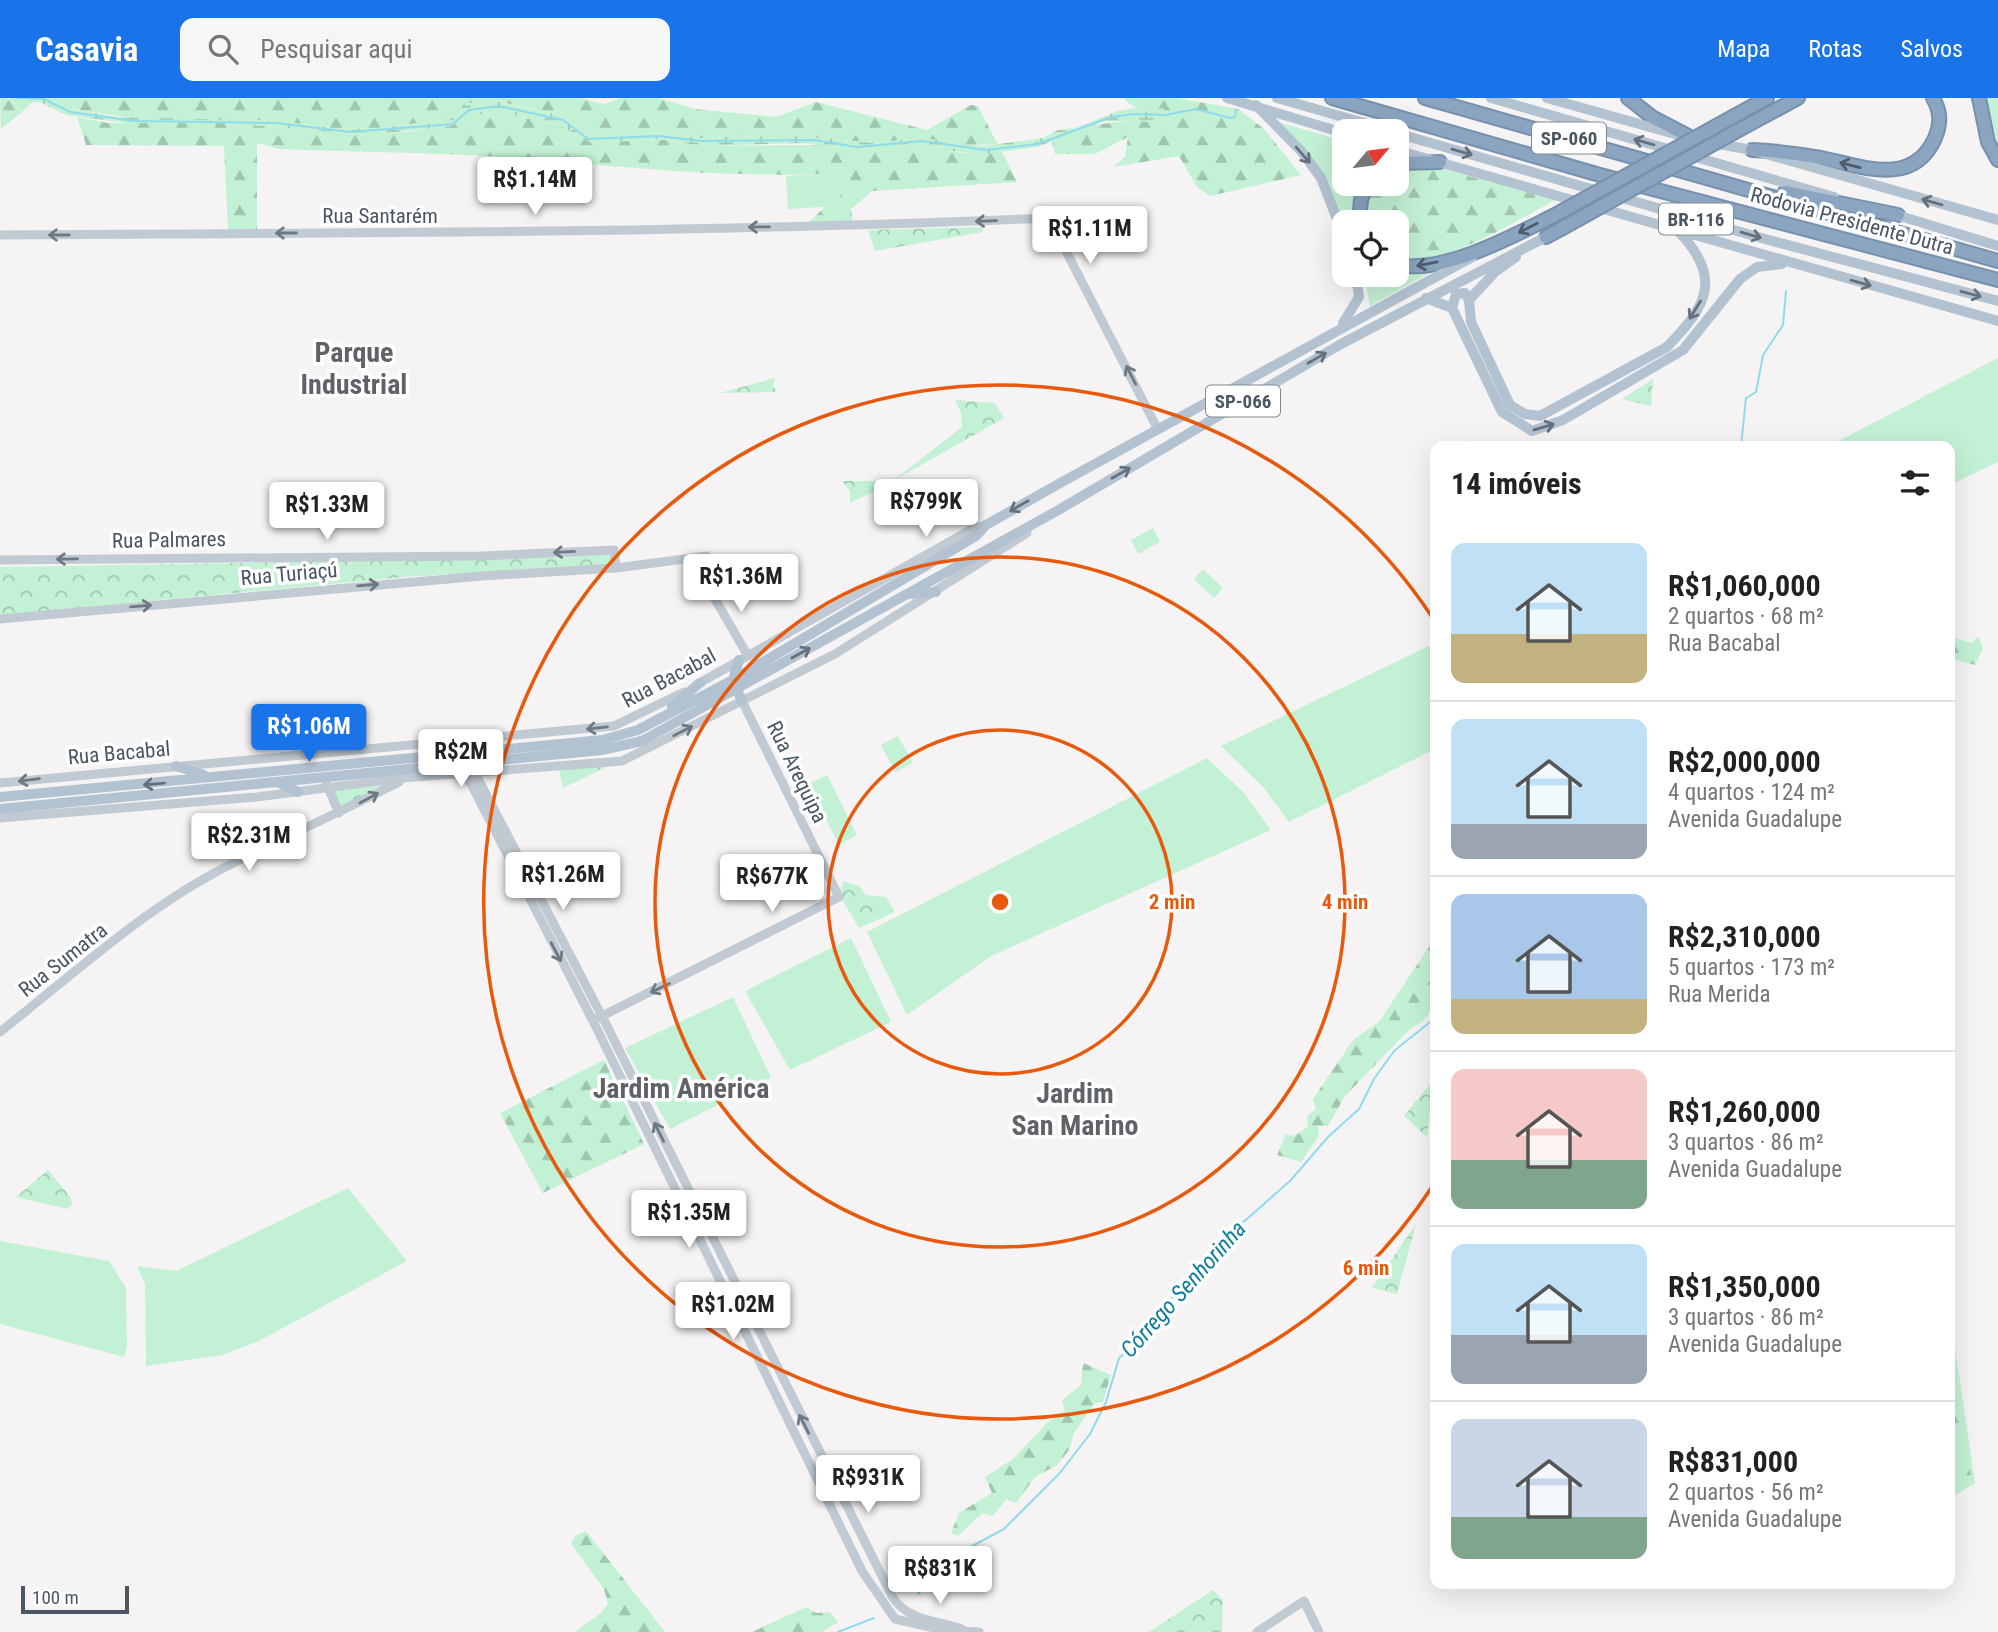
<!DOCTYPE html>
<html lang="pt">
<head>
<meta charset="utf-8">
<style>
  :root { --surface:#fff; --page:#f6f6f6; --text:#222; --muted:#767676; --line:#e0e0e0; --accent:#1a73e8 }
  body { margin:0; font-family:"Roboto Condensed",sans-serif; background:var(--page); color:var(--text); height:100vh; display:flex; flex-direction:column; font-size:26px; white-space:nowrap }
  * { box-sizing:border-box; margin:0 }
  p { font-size:23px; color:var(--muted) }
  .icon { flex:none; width:38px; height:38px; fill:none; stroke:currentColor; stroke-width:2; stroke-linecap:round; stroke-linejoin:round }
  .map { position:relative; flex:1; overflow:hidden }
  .details { position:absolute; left:1430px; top:343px; width:525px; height:1148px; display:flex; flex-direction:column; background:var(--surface); border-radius:14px; box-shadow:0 7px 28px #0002 }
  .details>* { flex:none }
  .needle { width:46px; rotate:61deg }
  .controls { position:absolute; left:1332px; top:21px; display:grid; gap:14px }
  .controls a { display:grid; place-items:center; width:77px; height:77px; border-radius:14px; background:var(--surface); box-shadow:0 7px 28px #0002; font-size:35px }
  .scale { position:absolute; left:21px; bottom:18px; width:108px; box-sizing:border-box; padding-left:7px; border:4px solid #4a5661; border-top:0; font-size:19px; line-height:24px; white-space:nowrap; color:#4a5661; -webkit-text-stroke:5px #fff; paint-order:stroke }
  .price { position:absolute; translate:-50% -60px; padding:0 16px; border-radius:7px; background:#fff; color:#222; font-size:23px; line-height:46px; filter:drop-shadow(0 2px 4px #0008) }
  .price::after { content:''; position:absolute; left:50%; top:42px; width:21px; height:16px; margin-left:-10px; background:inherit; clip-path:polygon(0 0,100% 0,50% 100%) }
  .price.selected { background:var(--accent); color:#fff }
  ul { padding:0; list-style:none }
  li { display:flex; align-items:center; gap:21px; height:175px; padding:0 21px }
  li+li { border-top:2px solid var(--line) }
  li span { display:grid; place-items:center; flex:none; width:196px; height:140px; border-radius:14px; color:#555 }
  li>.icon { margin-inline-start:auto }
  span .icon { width:84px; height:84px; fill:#fffc; stroke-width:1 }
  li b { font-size:30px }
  h2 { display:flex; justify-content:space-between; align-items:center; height:84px; padding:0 21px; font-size:30px }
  header { display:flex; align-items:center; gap:42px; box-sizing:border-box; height:98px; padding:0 35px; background:var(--accent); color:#fff }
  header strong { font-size:33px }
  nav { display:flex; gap:38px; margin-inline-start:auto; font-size:24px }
  .search { width:490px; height:63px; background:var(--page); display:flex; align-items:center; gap:18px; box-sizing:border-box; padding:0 24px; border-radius:14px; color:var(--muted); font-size:26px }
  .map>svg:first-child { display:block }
  .grass { fill:#c3f1d5 }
  .forest { fill:url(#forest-firs) }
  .wetland { fill:url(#wetland-marsh) }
  .park { fill:url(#park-crowns) }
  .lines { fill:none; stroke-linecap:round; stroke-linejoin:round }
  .stream { stroke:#90daee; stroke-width:2 }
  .highway-casing { stroke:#7690ad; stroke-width:16 }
  .minor { stroke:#c1cad2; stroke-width:9 }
  .major { stroke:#b3c2d1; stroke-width:10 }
  .highway { stroke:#8ba5c1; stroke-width:12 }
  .highway-bridge-casing { stroke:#7690ad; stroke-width:16; stroke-linecap:butt }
  .highway-bridge { stroke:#8ba5c1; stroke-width:12 }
  .oneway { stroke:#64717d }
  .oneway2 { stroke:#505e6b }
  .oneway3 { stroke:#6e7983 }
  .ring { fill:none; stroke:#e8590c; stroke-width:3.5 }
  .labels { text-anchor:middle; stroke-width:7; stroke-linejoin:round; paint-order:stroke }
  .shield { fill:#fff; stroke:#808990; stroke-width:2 }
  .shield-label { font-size:19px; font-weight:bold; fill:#4a5661 }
  .street-label { font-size:21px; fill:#4a5661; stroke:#fff }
  .water-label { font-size:23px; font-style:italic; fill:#0c7c9b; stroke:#fff }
  .district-label { font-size:28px; font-weight:bold; fill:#5f6368; stroke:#fff }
  .centre { fill:#e8590c; stroke:#fff; stroke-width:3.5 }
  .ring-label { font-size:21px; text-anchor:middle; font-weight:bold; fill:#e8590c; stroke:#fff; stroke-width:7; stroke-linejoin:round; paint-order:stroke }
</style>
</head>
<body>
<header>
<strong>Casavia</strong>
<div class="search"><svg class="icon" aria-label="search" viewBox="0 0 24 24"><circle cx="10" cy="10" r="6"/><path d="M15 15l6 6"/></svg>Pesquisar aqui</div>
<nav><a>Mapa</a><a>Rotas</a><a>Salvos</a></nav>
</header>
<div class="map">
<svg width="1998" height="1534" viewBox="0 0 1998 1534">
  <defs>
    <pattern id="forest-firs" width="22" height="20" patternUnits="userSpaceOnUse" patternTransform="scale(1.75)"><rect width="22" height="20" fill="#c3f1d5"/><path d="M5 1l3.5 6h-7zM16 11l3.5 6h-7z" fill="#a0c6b0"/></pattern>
    <pattern id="wetland-marsh" width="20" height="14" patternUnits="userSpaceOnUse" patternTransform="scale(1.75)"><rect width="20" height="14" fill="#c3f1d5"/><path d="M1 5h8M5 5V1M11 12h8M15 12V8" fill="none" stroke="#a0c6b0"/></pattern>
    <pattern id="park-crowns" width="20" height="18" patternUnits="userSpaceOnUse" patternTransform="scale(1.75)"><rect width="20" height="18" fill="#c3f1d5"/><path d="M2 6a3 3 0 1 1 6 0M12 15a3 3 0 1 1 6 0" fill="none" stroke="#a0c6b0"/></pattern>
  </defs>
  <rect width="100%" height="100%" fill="#f5f3f3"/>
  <path class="grass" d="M1985,0H1998V46Z
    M1275,23L1344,43V86H1362L1356,95L1354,124H1344V127L1323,77Z
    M839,75L841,108L788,111L786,78Z
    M1440,169L1370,208L1364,177H1396L1397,172L1418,175Z
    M1998,260V364L1950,387V348H1829Z
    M1153,430L1160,444L1138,456L1131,442Z
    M1203,471L1223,490L1214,500L1194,481Z
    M1435,545V651L1289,724L1264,690L1221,648Z
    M898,638L913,665L895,674L881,647Z
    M1207,660L1244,695L1271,732L991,858L907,917L867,834Z
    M827,677L857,737L839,747L808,686Z
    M851,840L891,924L790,972L745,893Z
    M733,899L771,980L670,1031L625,950Z
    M348,1090L407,1163L257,1244L222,1257L146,1268L145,1186L137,1168L176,1173Z
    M0,1143L109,1163L126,1190L127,1248L124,1259L0,1226Z
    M1950,1217L1975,1385L1950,1400Z"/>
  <path class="forest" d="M0,0H8L17,10L24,12L1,31Z
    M50,0H578L604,6L622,0H658L695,11L776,19L816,4L927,32L971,7L978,8L998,47L960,46L921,40L874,45L789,37L700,40L657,35L593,38L564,18L497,3L452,21L369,31L332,30L281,23L139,21L65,10Z
    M1124,0H1177L1238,11L1264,31L1301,77L1210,98L1197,89L1179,58L1113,69L1125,59L1128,39L1095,56H1055L1052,44C1088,22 1127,22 1167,24C1152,15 1136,14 1124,0Z
    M500,14L559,27L592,45L658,41L703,48L923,46C947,56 977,57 1002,53L1017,84L872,93L851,111L853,124L808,125L826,108L841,107L839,75C721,82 604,66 487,58C418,54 348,54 279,51L257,45V135L228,132L224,48L86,47L77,19L108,25L215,24L370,37L416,33L472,17Z
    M1436,69L1555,102C1519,122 1436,173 1397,160L1396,124H1366L1368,102L1376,86H1396L1397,72Z
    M1978,538L1983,550L1975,567L1950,560V539L1972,545Z
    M1435,840C1435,870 1446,916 1411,930L1345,998L1328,1028H1318L1319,1038L1301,1064L1277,1057L1286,1036L1294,1038L1308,1029L1307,1018L1316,1011L1313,1001L1354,941L1379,924Z
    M604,962L644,1046L543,1095L500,1015Z
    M1083,1265L1111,1277L1103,1304L1095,1305L1074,1335L1069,1352L1057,1367L1035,1379L1016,1405L1006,1401L993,1418L982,1415L958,1438L951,1435L959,1415L992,1395L985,1379L1013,1361L1049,1323L1065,1313L1062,1302L1081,1287Z
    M1950,1272L1972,1382L1959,1391L1952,1380L1963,1351L1950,1340Z
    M586,1433L665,1534H575L601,1515L608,1506L604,1491L571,1446L575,1438Z
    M806,1509L816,1515L829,1514L838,1524L822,1534H752Z"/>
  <path class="wetland" d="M9,0H50L65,10L118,19L281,23L332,30L369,31L452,21L465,5L496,3L564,18L593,38L657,35L700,40L789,37L874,45L921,40L984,48L1043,40L1058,32L1075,30L1118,13L1133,10L1151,14L1162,10L1169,15L1168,24L1105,23L1037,49L985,56L936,52L923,46L855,51L801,45L703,48L658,41L592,45L559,27L500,14L472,17L451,28L370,37L215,24L127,25L66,17L40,4L31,5L24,12L17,10Z"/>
  <path class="park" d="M982,129L983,134L875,153L868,132Z
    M775,280L773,288L777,294L720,295Z
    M1653,281L1651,308L1622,301Z
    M955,302L995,305L1004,320L893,383L962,329L961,315Z
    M842,383H884L879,391L850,405V393Z
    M613,454L614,468L416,478L0,517V469L487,461Z
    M610,667L563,690L559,672Z
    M386,685L341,709L333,691Z
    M843,783L859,788L866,797L886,799L895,814L859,830L840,798Z
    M1434,981L1427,1039L1404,1018Z
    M48,1072L71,1100L72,1106L68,1111L16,1099Z
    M1416,1126L1397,1196L1372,1190Z
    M1213,1492L1223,1502L1222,1534H1149Z"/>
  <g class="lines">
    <path class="stream" d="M18,0L44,1L70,14L134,23L277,25L350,34L453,26L469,12L499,8L563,22L588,41L658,38L701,43L814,42L857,49L922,43L986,52L1038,46L1111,19L1134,16L1165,17L1196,11L1230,20L1235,19L1236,12
      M1741,348L1746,300L1756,294L1763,257L1783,227L1786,193
      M918,1496L946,1462L1004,1431L1059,1376L1090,1336L1106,1304L1119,1260L1146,1236L1187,1179L1215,1149L1290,1083L1328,1039L1359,1011L1374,981L1394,953L1435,920
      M838,1534L874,1520"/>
    <g class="highway-casing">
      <path id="highway" d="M1332,0L1600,77L1998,182
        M1425,0L1998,163
        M1628,0L1652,19L1696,42
        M1979,0L1988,44L1998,62
        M1727,22L1767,0
        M1735,34L1798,0
        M1752,52C1776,53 1798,56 1821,60C1861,68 1913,90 1935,40C1941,25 1941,14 1933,0
        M1396,65L1440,64
        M1785,94L1898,117
        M1359,124L1361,102L1367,86
        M1546,139L1561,131
        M1396,167C1444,176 1511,139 1553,118"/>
    </g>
    <path class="minor" d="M0,137C350,135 699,135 1049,120L1157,330
      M0,462L481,458L614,452L616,470
      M0,521L482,478L616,470L707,458L708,489L748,558
      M696,587L972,431L986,427
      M452,643L464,658
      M474,673L605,924L892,1498C907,1523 936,1522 962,1531
      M463,675L471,686L596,929L862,1473L895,1521L934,1530L979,1534
      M0,685L614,628L684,594
      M326,685L339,715
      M0,720L257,699L401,680L622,663L835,556L1027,435
      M598,920L839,799L742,603
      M0,934C70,879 139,815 218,773C277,742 339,715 399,684L401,680
      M1257,1534L1304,1503L1319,1534"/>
    <path class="major" d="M1227,0L1344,35
      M1277,0L1392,33
      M1491,0L1834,99
      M1547,0L1696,42L1752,52L1998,122
      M1256,7L1302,54L1321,80L1344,139
      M1396,35L1765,141L1998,203
      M1396,52L1998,223
      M1890,115L1998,148
      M1426,200L1452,210L1502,314L1532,333L1563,322L1683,252L1740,181L1757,169L1782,166
      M1469,202L1471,224L1510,307L1525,316L1540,318L1667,249C1707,208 1723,180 1679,134
      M1469,202L1495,174L1516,159
      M1452,210L1456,196L1465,195L1469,202
      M1343,225L1359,199L1356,177
      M912,496L936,494
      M739,562L733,582L742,603
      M672,608L700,585
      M176,668L204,677
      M278,684L298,694
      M0,699L602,642L638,632L733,582L976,438L986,427L1062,384L1472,159
      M0,711L602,652L642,643L1055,414L1341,246L1546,139"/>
    <use href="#highway" class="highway"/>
    <g class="highway-bridge-casing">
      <path id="highway-bridge" d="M1553,118L1727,22
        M1561,131L1735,34"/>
    </g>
    <use href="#highway-bridge" class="highway-bridge"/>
  </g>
  <defs><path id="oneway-shaft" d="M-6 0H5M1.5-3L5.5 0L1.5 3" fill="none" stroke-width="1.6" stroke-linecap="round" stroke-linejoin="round" transform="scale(1.75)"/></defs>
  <g class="oneway">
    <use href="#oneway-shaft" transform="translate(1644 44) rotate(-164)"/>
    <use href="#oneway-shaft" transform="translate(1462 54) rotate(16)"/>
    <use href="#oneway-shaft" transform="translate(1303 57) rotate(49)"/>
    <use href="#oneway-shaft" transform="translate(1932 104) rotate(-164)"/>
    <use href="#oneway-shaft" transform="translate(1751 137) rotate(16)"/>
    <use href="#oneway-shaft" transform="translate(1861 185) rotate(16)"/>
    <use href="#oneway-shaft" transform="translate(1971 196) rotate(15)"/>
    <use href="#oneway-shaft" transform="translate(1695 212) rotate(122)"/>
    <use href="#oneway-shaft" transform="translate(1317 260) rotate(-30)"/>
    <use href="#oneway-shaft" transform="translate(1544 329) rotate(-16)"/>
    <use href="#oneway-shaft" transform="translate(1121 375) rotate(-30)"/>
    <use href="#oneway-shaft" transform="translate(1019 408) rotate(150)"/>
    <use href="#oneway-shaft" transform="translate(801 555) rotate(-29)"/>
    <use href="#oneway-shaft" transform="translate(154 686) rotate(175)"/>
  </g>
  <g class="oneway2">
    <use href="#oneway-shaft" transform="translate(1850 67) rotate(-166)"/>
    <use href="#oneway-shaft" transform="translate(1528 130) rotate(153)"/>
    <use href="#oneway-shaft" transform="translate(1427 166) rotate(169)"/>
  </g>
  <g class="oneway3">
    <use href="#oneway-shaft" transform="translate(986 123) rotate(178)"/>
    <use href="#oneway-shaft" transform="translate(759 129) rotate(179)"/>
    <use href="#oneway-shaft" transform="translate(286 135) rotate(-180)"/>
    <use href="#oneway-shaft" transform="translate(59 137) rotate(180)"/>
    <use href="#oneway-shaft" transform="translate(1131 277) rotate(-117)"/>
    <use href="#oneway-shaft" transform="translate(564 454) rotate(177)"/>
    <use href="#oneway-shaft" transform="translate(67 461) rotate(179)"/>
    <use href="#oneway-shaft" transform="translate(368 487) rotate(-5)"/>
    <use href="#oneway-shaft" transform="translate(141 508) rotate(-5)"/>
    <use href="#oneway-shaft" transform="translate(597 630) rotate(174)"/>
    <use href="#oneway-shaft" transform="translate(683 633) rotate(-27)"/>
    <use href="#oneway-shaft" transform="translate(29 682) rotate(173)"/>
    <use href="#oneway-shaft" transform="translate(369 700) rotate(-28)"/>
    <use href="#oneway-shaft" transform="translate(556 854) rotate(62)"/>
    <use href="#oneway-shaft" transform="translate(660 890) rotate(154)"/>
    <use href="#oneway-shaft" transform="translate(659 1034) rotate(-116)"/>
    <use href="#oneway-shaft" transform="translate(804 1326) rotate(-117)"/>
  </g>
  <g class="ring">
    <circle cx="1000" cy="804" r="172"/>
    <circle cx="1000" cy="804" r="345"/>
    <path d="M1434 1086A517 517 0 1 1 1434 522"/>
  </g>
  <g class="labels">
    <g class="shield">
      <rect x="1532" y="24.5" width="74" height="31" rx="5"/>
      <rect x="1659" y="105.5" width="74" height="31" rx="5"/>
      <rect x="1206" y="287.5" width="74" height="31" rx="5"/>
    </g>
    <g class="shield-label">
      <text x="1569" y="47">SP-060</text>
      <text x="1696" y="128">BR-116</text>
      <text x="1243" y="310">SP-066</text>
    </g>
    <g class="street-label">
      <text x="380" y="125">Rua Santarém</text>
      <text transform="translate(1852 123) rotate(15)" y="7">Rodovia Presidente Dutra</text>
      <text transform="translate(169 442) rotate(-1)" y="7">Rua Palmares</text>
      <text transform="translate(289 476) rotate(-5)" y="7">Rua Turiaçú</text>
      <text transform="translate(669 580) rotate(-28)" y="7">Rua Bacabal</text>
      <text transform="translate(119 655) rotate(-5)" y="7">Rua Bacabal</text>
      <text transform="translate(797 674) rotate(64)" y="7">Rua Arequipa</text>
      <text transform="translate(63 862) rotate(-38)" y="7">Rua Sumatra</text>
    </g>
    <g class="water-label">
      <text transform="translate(1183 1191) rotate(-48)" y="8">Córrego Senhorinha</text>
    </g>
    <g class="district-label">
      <text x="354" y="264">Parque<tspan x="354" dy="32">Industrial</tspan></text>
      <text x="681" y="1000">Jardim América</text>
      <text x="1075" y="1005">Jardim<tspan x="1075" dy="32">San Marino</tspan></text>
    </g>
  </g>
  <circle cx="1000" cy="804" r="10" class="centre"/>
  <g class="ring-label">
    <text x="1172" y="811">2 min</text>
    <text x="1345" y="811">4 min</text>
    <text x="1366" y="1177">6 min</text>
  </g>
</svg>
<div class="controls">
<a><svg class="needle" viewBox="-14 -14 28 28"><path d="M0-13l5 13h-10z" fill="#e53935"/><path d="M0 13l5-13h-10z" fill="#767676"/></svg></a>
<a><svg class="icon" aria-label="locate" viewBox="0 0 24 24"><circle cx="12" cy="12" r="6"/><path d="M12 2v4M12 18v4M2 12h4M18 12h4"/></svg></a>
</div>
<div class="scale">100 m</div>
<b class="price" style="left:535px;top:119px">R$1.14M</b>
<b class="price" style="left:1090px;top:168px">R$1.11M</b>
<b class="price" style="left:926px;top:441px">R$799K</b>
<b class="price" style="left:327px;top:444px">R$1.33M</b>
<b class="price" style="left:741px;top:516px">R$1.36M</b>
<b class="price selected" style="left:309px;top:666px">R$1.06M</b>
<b class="price" style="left:461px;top:691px">R$2M</b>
<b class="price" style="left:249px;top:775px">R$2.31M</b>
<b class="price" style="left:563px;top:814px">R$1.26M</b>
<b class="price" style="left:772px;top:816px">R$677K</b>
<b class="price" style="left:689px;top:1152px">R$1.35M</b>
<b class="price" style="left:733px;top:1244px">R$1.02M</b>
<b class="price" style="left:868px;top:1417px">R$931K</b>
<b class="price" style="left:940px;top:1508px">R$831K</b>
<section class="details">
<h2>14 imóveis<svg class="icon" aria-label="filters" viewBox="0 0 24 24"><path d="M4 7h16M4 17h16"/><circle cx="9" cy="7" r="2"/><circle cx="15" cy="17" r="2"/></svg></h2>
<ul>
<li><span style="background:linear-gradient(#bfe0f5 65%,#c2b280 0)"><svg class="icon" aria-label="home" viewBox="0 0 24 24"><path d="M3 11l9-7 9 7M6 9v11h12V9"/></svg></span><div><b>R$1,060,000</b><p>2 quartos · 68 m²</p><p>Rua Bacabal</p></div></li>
<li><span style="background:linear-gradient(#bfe0f5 75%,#9aa5b1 0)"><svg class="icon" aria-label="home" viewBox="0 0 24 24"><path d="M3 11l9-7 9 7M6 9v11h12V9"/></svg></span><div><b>R$2,000,000</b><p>4 quartos · 124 m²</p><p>Avenida Guadalupe</p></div></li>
<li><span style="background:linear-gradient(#a9c7e8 75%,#c2b280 0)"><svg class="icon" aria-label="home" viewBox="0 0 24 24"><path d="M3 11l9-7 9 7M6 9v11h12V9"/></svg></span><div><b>R$2,310,000</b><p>5 quartos · 173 m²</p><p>Rua Merida</p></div></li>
<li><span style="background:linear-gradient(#f6c9c9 65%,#7fa58c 0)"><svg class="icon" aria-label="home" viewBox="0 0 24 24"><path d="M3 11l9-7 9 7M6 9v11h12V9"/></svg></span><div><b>R$1,260,000</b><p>3 quartos · 86 m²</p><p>Avenida Guadalupe</p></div></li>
<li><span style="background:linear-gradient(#bfe0f5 65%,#9aa5b1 0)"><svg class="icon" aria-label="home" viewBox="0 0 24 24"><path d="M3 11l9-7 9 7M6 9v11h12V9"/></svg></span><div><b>R$1,350,000</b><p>3 quartos · 86 m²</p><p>Avenida Guadalupe</p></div></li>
<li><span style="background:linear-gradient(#c9d6e8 70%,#7fa58c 0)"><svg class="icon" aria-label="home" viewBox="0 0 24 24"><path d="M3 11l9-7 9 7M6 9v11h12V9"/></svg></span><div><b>R$831,000</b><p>2 quartos · 56 m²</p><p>Avenida Guadalupe</p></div></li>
</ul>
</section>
</div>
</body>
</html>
